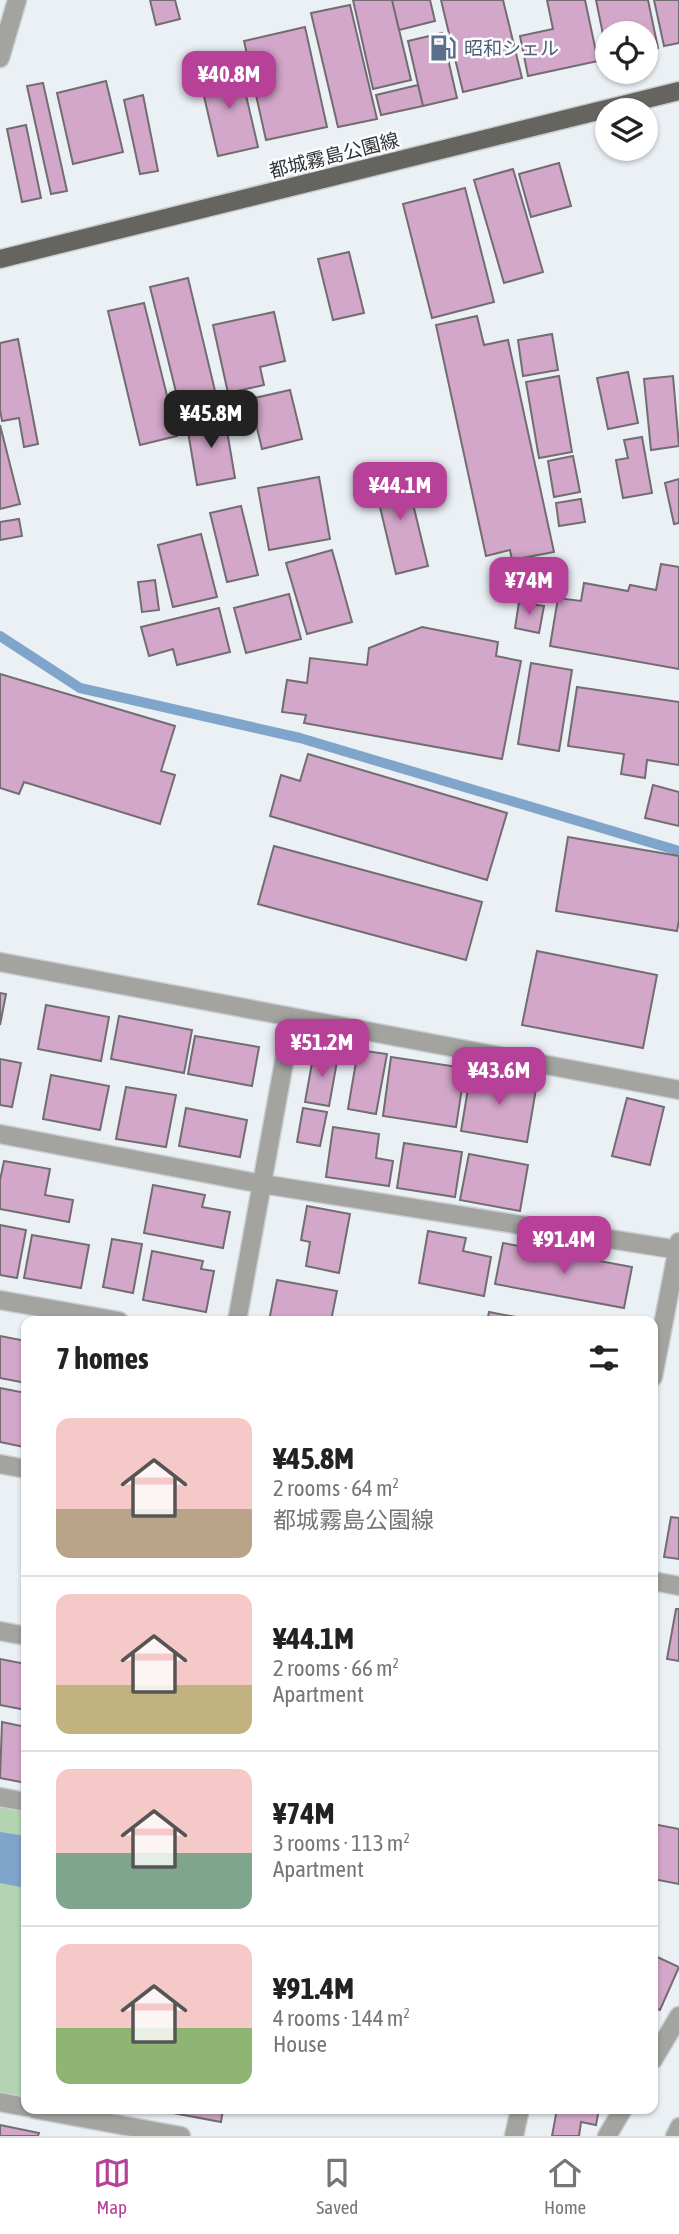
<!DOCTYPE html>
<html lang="en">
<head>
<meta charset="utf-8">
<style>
  :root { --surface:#fff; --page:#f2f2f2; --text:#222; --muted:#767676; --line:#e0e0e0; --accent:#b74198 }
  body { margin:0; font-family:"Asap Condensed","Noto Sans JP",sans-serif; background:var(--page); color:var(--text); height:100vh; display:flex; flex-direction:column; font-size:26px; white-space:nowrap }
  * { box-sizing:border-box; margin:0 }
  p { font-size:23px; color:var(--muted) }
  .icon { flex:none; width:38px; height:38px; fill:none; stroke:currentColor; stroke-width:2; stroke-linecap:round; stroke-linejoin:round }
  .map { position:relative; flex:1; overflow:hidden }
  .panel { position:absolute; left:21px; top:1316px; width:637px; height:798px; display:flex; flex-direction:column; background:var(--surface); border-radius:14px; box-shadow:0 2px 5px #0004 }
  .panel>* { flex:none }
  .fabs { position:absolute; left:595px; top:21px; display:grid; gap:14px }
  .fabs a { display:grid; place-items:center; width:63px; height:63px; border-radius:50%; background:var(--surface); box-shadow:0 2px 5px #0004; font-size:35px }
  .price { position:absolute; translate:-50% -60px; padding:0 16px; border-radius:14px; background:var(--accent); color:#fff; font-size:23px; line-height:46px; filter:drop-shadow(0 2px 4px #0008) }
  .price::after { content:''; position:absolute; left:50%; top:42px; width:21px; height:16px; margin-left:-10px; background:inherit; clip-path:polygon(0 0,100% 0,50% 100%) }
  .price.current { background:#222; color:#fff }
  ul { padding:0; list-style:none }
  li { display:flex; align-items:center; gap:21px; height:175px; padding:0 35px }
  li+li { border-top:2px solid var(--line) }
  li span { display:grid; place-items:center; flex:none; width:196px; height:140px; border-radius:14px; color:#555 }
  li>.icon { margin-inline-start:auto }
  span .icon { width:84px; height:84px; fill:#fffc; stroke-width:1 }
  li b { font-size:30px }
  h2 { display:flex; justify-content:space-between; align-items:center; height:84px; padding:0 35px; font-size:30px }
  .tab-bar { display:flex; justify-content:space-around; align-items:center; height:98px; border-top:2px solid var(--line); background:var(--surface); font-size:19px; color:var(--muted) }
  .tab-bar a { display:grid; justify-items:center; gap:4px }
  .tab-bar .current { color:var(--accent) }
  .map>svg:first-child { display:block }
  .green { fill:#b3d4b0 }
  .water { fill:#80a5ca }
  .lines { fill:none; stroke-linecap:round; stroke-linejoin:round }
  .stream { stroke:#80a5ca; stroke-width:10 }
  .building { fill:#d3a7ca; stroke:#726d70; stroke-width:2 }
  .service-casing { stroke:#c9ced2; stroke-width:19 }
  .minor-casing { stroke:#c9ced2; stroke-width:21 }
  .primary-casing { stroke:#c9ced2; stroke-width:21 }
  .service { stroke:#a3a3a0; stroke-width:16 }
  .minor { stroke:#a3a3a0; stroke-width:18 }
  .primary { stroke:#65645f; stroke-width:18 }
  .labels { text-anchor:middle; stroke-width:5; stroke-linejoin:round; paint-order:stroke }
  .service-label { font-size:19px; fill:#4e5e75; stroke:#fbfdff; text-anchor:start }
  .street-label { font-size:19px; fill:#303234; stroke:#fbfdff }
</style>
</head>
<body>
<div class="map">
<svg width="679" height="2136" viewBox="0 0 679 2136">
  <rect width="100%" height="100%" fill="#ebf0f5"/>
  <path class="green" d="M0,1797L26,1802V2107L0,2102Z"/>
  <path class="water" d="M0,1832L26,1836V1888L0,1883Z"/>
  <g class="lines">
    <path class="stream" d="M0,636L80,688L300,738L679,851"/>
  </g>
  <path class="building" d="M150,0H175L180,19L156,25Z
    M353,0H392L411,80L373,89Z
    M392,0H430L435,21L399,30Z
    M441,0H503L522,78L463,92Z
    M547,0H585L598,61L528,76L520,36L553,29Z
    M596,0H648L658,48L646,50V33H607V54Z
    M654,0H679V43L664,46Z
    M350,5L377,119L338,127L311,13Z
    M305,27L327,127L266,140L244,41Z
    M442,33L457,98L423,106L408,41Z
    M239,65L258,147L218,156L199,75Z
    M106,81L123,152L73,164L57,93Z
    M43,83L67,191L51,194L27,86Z
    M418,85L423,106L381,115L376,95Z
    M143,95L158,171L140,174L124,100Z
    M26,125L41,198L22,202L7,129Z
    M559,163L571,206L531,217L519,174Z
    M513,169L543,272L504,283L474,180Z
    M465,188L494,302L432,318L403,204Z
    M349,252L364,313L333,320L318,259Z
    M188,278L216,395L179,404L150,287Z
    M144,303L177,436L140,445L108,311Z
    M274,312L285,361L260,367L264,385L228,393L213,325Z
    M477,316L484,345L508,340L554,552L512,560L510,550L486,556L436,325Z
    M552,334L558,370L523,376L518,340Z
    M18,339L38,444L24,447L19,418L2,421L0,410V343Z
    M628,372L638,423L608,429L597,378Z
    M559,376L572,452L539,458L526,382Z
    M673,376L679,446L651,450L644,379Z
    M290,390L302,439L262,449L250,399Z
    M224,413L235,478L197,485L187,426L200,424L199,417Z
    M0,425L20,504L0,509Z
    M642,437L652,493L623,498L616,460L628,458L624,440Z
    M573,456L580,492L554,497L548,461Z
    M405,471L428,566L396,574L373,478Z
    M319,477L330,539L269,550L258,488Z
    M679,479V523L674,524L665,483Z
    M581,499L585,522L559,526L556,503Z
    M241,506L258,575L227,582L210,513Z
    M19,519L22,536L0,540V522Z
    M201,534L217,597L173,607L158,545Z
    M332,550L352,622L307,634L286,563Z
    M661,564L679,567V669L550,646L558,598L581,601L584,583L628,591L630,585L656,590Z
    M155,580L159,610L142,612L138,582Z
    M289,594L301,639L246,653L234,608Z
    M519,602L544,606L539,633L515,628Z
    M219,608L230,652L177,665L173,649L149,656L141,627Z
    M422,627L498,642L496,656L521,661L502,759L304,723L306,715L282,712L287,680L307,683L310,658L367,665L369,648Z
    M531,663L572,670L559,751L518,744Z
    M0,674L175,726L161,771L175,775L160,824L24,782L19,794L0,788Z
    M577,687L679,702V765L647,760L645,778L621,774L624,754L568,746Z
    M308,754L507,813L487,880L270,816L281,775L300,781Z
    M653,785L679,792V826L645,818Z
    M568,837L679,856V920L677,931L556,911Z
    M274,846L482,902L466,960L258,904Z
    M537,951L657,975L643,1048L522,1025Z
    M0,993L6,994L0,1025Z
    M46,1005L109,1017L101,1061L38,1049Z
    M119,1016L192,1030L184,1073L111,1059Z
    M195,1036L259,1047L252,1086L188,1074Z
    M358,1050L387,1054L376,1114L348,1109Z
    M314,1052L338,1056L329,1106L305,1102Z
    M391,1057L465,1068L456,1127L383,1116Z
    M0,1059L21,1063L12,1107L0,1105Z
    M471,1071L537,1083L527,1142L461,1131Z
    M51,1075L109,1086L100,1130L43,1119Z
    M126,1087L176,1095L166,1147L116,1139Z
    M627,1098L664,1107L650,1165L612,1156Z
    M186,1108L247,1120L240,1157L179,1146Z
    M303,1108L327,1112L320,1146L297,1142Z
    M333,1127L379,1134L376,1158L393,1161L389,1186L326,1177Z
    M404,1143L462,1152L455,1197L397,1188Z
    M469,1154L528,1165L520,1211L460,1200Z
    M4,1161L50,1169L45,1195L73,1200L69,1222L0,1209V1180Z
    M153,1185L205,1195L202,1207L230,1212L223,1248L144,1233Z
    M307,1206L350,1214L339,1273L306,1266L310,1242L301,1240Z
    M0,1225L26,1230L17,1278L0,1275Z
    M428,1231L466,1238L463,1251L491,1257L484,1296L419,1283Z
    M32,1235L89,1245L81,1288L24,1278Z
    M112,1239L142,1244L133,1293L103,1287Z
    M503,1243L632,1267L624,1308L495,1284Z
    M152,1251L203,1261L201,1269L214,1271L206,1312L143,1300Z
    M277,1280L337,1291L331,1321H269Z
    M489,1312L537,1321H487Z
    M0,1336L26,1341V1383L0,1378Z
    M0,1388L26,1393V1435L24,1447L0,1442Z
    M671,1517L679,1518V1559L664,1557Z
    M676,1609H679V1661L667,1659Z
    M0,1659L26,1664V1710L0,1705Z
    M2,1722L26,1727V1783L0,1778Z
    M653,1824L679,1829V1884L653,1879Z
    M653,1955L679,1967L660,2010L653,2007Z
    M152,2109H223L221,2122Z
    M557,2109H599L596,2125L581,2122L579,2136H552Z
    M0,2125L39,2133L38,2136H0Z"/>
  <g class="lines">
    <g class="service-casing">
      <path id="service" d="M674,2136L679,2126"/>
    </g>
    <g class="minor-casing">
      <path id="minor" d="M0,58L17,0
        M0,962L679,1090
        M0,1134L262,1184L679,1250
        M0,1300L119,1321
        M237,1321L292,1018
        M653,1377L679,1242
        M0,1464L26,1469
        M653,1581L679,1586
        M0,1631L26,1636
        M0,1797L26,1802
        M653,2060L679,2016
        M0,2102L26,2107
        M34,2109L181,2136
        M514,2136L520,2109
        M607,2136L623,2109"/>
    </g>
    <g class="primary-casing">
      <path id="primary" d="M0,259L679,91"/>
    </g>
    <use href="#service" class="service"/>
    <use href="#minor" class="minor"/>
    <use href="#primary" class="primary"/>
  </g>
  <defs>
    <g id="fuel-bare" transform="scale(2.1)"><path d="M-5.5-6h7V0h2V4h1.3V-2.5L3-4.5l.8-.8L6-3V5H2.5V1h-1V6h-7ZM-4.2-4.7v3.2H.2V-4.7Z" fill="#5c6f8a" stroke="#fbfdff" stroke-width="2.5" paint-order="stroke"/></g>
  </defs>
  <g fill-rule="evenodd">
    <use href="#fuel-bare" x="443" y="48"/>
  </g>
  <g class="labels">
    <g class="service-label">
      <text x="464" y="55">昭和シェル</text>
    </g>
    <g class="street-label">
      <text transform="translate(334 155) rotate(-14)" y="7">都城霧島公園線</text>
    </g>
  </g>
</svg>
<div class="fabs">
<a><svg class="icon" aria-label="locate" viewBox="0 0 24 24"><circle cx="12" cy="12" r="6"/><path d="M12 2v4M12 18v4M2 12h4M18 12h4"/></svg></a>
<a><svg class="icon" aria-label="layers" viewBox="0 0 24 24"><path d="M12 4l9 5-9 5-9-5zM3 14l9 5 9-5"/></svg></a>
</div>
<b class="price" style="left:229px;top:111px">¥40.8M</b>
<b class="price current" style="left:211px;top:450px">¥45.8M</b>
<b class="price" style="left:400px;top:522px">¥44.1M</b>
<b class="price" style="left:529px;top:617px">¥74M</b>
<b class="price" style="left:322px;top:1079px">¥51.2M</b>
<b class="price" style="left:499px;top:1107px">¥43.6M</b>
<b class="price" style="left:564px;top:1276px">¥91.4M</b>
<section class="panel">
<h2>7 homes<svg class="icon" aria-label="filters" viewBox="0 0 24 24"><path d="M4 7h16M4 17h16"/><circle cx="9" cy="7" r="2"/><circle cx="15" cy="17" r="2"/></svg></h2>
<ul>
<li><span style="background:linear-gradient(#f6c9c9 65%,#b9a48a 0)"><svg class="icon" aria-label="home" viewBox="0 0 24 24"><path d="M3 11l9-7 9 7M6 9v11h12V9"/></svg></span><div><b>¥45.8M</b><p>2 rooms · 64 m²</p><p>都城霧島公園線</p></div></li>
<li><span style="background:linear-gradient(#f6c9c9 65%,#c2b280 0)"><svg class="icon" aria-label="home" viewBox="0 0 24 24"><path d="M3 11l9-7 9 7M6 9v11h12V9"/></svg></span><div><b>¥44.1M</b><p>2 rooms · 66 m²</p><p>Apartment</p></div></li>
<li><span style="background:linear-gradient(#f6c9c9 60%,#7fa58c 0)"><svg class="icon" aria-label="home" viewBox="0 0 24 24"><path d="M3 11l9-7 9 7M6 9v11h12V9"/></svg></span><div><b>¥74M</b><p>3 rooms · 113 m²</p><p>Apartment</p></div></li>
<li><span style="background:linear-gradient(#f6c9c9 60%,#8fb573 0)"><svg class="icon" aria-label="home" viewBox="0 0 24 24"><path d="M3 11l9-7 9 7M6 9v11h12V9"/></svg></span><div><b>¥91.4M</b><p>4 rooms · 144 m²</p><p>House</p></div></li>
</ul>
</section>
</div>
<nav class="tab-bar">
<a class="current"><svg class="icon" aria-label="map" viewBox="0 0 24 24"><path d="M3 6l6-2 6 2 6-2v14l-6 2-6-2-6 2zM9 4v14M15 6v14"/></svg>Map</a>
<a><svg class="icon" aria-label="saved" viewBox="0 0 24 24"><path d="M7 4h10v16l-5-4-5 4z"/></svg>Saved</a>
<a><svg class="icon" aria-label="home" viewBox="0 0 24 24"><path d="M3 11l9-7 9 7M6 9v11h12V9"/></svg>Home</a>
</nav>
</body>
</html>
